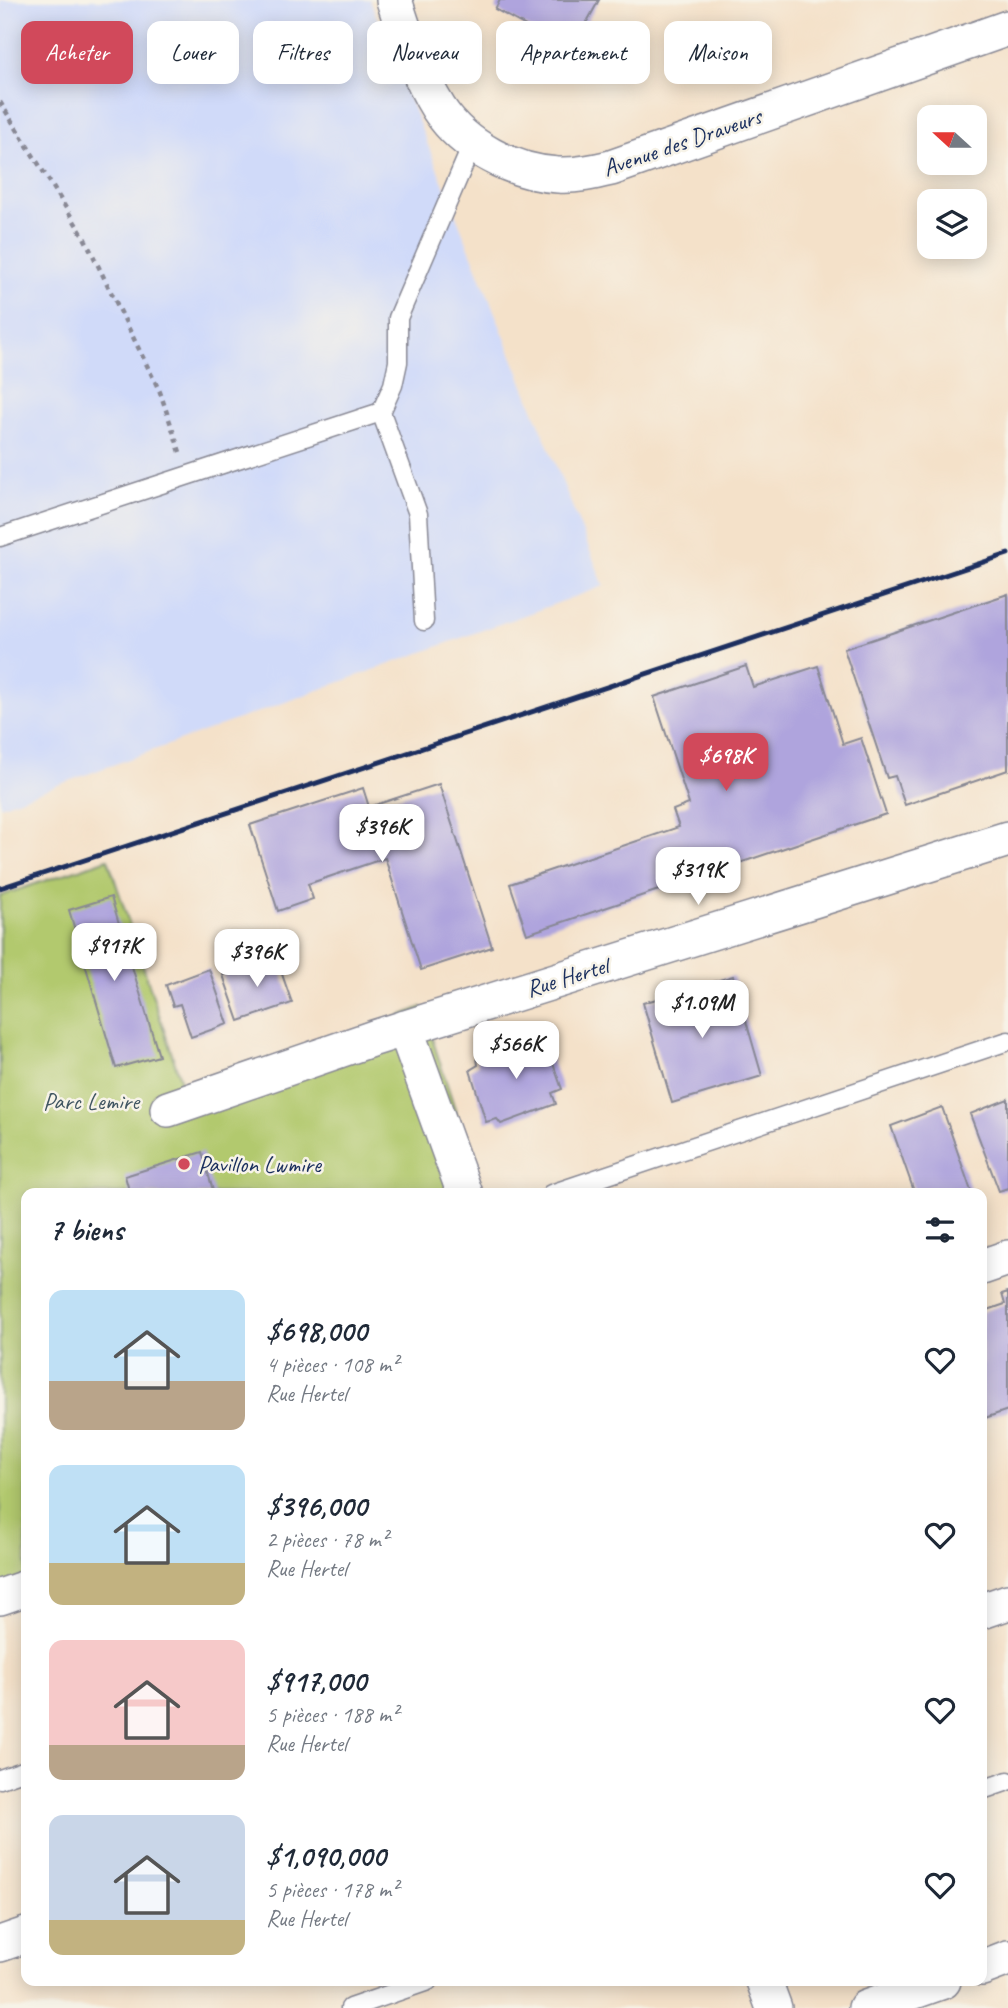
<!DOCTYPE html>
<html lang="fr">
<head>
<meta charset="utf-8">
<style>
  :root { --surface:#fff; --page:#f2f2f3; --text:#1f2937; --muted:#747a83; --accent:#d1495b }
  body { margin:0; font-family:Caveat,sans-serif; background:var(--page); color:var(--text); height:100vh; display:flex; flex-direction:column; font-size:26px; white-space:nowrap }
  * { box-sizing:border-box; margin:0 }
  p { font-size:23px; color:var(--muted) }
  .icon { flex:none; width:38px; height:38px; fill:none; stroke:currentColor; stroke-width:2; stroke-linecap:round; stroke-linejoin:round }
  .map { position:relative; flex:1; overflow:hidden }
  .panel { position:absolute; left:21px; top:1188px; width:966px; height:798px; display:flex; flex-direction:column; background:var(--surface); border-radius:14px; box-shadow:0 4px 18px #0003 }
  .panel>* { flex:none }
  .hud { position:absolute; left:21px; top:21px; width:966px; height:63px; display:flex; gap:14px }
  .needle { width:46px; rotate:291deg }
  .controls { position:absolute; left:917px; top:105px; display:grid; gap:14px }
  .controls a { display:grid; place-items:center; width:70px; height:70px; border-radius:14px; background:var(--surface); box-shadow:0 4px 18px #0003; font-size:35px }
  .price { position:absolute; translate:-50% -60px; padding:0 16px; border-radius:14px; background:#fff; color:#222; font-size:23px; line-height:46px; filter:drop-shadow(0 2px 4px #0008) }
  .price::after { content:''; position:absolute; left:50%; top:42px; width:21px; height:16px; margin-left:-10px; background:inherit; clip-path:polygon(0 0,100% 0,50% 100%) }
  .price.active { background:var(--accent); color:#fff }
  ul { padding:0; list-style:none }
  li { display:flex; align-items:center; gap:21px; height:175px; padding:0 28px }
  li span { display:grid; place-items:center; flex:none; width:196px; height:140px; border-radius:14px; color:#555 }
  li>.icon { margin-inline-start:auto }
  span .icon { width:84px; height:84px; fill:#fffc; stroke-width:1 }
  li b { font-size:30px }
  h2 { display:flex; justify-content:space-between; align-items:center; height:84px; padding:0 28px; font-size:30px }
  .chip { padding:0 24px; border-radius:14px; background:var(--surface); box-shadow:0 4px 18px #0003; font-size:24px; line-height:63px }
  .chip.active { background:var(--accent); color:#fff }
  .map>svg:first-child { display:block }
  .built { fill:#d0daf9 }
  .green { fill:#b2c96e; stroke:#667c66; stroke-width:2 }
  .building { fill:#afa4dd }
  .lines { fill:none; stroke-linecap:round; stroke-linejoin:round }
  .lane-casing { stroke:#888894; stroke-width:21 }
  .street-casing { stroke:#888894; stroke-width:38 }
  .path { stroke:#888894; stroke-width:4.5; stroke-dasharray:5 5; stroke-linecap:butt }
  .lane { stroke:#fff; stroke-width:18 }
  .street { stroke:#fff; stroke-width:35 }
  .rail { stroke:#1b2f5e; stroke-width:5 }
  .poi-dot { fill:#d1495b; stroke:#f7f3e8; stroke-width:2.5 }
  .labels { text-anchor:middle; stroke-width:5; stroke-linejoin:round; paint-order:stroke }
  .street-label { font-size:24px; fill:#1b2f5e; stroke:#f7f3e8 }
  .park-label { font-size:24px; fill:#415662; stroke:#f7f3e8 }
  .poi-label { font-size:24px; fill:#1b2f5e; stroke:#f7f3e8; text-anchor:start }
</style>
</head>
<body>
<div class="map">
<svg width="1008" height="2008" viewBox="0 0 1008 2008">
  <rect width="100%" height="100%" fill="#f7f3e8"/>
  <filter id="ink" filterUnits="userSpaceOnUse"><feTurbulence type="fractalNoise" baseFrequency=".0143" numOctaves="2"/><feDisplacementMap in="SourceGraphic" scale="14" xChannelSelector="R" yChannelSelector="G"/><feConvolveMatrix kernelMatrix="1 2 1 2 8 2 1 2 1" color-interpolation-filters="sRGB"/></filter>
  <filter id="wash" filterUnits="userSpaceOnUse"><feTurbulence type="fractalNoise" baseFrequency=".00686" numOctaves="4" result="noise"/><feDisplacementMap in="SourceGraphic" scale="28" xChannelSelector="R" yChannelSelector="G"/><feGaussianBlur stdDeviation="1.57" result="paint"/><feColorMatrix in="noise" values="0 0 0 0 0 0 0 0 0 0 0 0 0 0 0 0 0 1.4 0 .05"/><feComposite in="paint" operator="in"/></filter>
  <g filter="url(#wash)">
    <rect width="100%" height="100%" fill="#f4e1c9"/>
    <path class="built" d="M0,0H370L604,586L0,806Z"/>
    <path class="green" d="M108,859L188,1103L422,1007L482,1193L26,1194V1588L0,1596V896Z"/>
    <g id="blocks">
      <path class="building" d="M500,0H599L571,51L495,9Z
        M1008,594V770L905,805L895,776L887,778L844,649Z
        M746,666L753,687L818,666L843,744L861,738L886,814L527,934L510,884L679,827L673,810L689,804L654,697Z
        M439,784L492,947L421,970L385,858L308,884L313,899L278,911L250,825L363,788L369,807Z
        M111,897L159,1056L116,1068L69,910Z
        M276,957L292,1003L239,1021L223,975Z
        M209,969L228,1024L191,1037L180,1004L173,1006L166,985Z
        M733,976L762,1076L672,1103L643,1003Z
        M534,1037L537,1047L546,1044L562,1089L552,1093L556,1104L501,1124L497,1119L486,1122L470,1070L478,1065L477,1058Z
        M1008,1099V1188L999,1191L970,1114Z
        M942,1107L972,1194H915L891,1126Z
        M202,1152L214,1194H130L125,1176Z
        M1008,1292V1410L982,1419V1312L1005,1304L1002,1294Z"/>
    </g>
  </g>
  <g filter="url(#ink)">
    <use href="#blocks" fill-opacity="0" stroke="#888894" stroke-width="2"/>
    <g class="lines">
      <g class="lane-casing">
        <path id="lane" d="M381,412L418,514L424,621
          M0,537L381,412L393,385L398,362V318L473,143
          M551,1194L1008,1041
          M0,1779L26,1770
          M982,1790L1008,1781
          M350,2008L428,1981"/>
      </g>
      <g class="street-casing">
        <path id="street" d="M394,0C406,37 418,76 439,109C464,147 514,173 558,175C576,176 594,172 611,168L1008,28
          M405,1028L465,1194
          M168,1109L374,1038L1008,839
          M982,1267L1008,1258
          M0,1597L26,1588
          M982,1611L1008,1602
          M0,1944L26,1935
          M982,1968L1008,1958
          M764,1981L774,2008
          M866,2008L943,1981"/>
      </g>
      <path class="path" d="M0,102L84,237L160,392L180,452"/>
      <use href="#lane" class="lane"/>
      <use href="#street" class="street"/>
      <path class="rail" d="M0,888L1008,554"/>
    </g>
  </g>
  <circle class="poi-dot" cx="184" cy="1164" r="7"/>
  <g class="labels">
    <g class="street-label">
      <text transform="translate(682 142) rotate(-19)" y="8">Avenue des Draveurs</text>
      <text transform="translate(567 977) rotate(-17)" y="8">Rue Hertel</text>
    </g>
    <g class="park-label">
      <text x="91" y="1109">Parc Lemire</text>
    </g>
    <g class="poi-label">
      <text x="198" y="1172">Pavillon Lwmire</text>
    </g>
  </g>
</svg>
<div class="controls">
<a><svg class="needle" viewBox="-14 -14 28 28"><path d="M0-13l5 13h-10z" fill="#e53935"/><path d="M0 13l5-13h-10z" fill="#747a83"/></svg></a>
<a><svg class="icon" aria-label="layers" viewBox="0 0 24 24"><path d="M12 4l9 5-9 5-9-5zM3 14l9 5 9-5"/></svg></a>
</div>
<b class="price active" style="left:726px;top:793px">$698K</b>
<b class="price" style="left:382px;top:864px">$396K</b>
<b class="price" style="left:698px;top:907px">$319K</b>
<b class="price" style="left:114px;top:983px">$917K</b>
<b class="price" style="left:257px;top:989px">$396K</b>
<b class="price" style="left:702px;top:1040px">$1.09M</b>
<b class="price" style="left:516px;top:1081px">$566K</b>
<div class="hud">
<a class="chip active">Acheter</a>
<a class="chip">Louer</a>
<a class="chip">Filtres</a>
<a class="chip">Nouveau</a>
<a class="chip">Appartement</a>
<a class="chip">Maison</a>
</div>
<section class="panel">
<h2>7 biens<svg class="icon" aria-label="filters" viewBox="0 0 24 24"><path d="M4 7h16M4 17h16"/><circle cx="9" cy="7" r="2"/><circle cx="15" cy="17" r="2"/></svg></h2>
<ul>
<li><span style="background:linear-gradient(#bfe0f5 65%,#b9a48a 0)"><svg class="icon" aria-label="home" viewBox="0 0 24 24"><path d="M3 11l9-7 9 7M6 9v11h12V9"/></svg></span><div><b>$698,000</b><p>4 pièces · 108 m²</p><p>Rue Hertel</p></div><svg class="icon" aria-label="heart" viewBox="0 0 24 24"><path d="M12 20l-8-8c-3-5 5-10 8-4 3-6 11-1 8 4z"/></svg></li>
<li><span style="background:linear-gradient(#bfe0f5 70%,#c2b280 0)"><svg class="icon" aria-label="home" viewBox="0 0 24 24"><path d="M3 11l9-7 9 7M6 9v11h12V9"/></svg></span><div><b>$396,000</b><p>2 pièces · 78 m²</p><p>Rue Hertel</p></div><svg class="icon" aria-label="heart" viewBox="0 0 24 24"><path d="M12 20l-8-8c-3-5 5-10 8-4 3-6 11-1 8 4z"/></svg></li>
<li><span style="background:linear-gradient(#f6c9c9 75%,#b9a48a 0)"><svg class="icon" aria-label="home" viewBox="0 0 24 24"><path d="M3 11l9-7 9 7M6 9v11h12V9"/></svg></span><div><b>$917,000</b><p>5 pièces · 188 m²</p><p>Rue Hertel</p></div><svg class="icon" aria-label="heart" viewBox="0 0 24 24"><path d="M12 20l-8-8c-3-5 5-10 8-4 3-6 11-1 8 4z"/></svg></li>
<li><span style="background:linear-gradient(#c9d6e8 75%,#c2b280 0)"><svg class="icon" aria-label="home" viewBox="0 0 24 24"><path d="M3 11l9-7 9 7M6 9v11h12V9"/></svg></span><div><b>$1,090,000</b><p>5 pièces · 178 m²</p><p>Rue Hertel</p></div><svg class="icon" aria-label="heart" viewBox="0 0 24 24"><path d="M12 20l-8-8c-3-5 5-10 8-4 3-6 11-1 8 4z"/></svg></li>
</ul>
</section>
</div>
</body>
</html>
